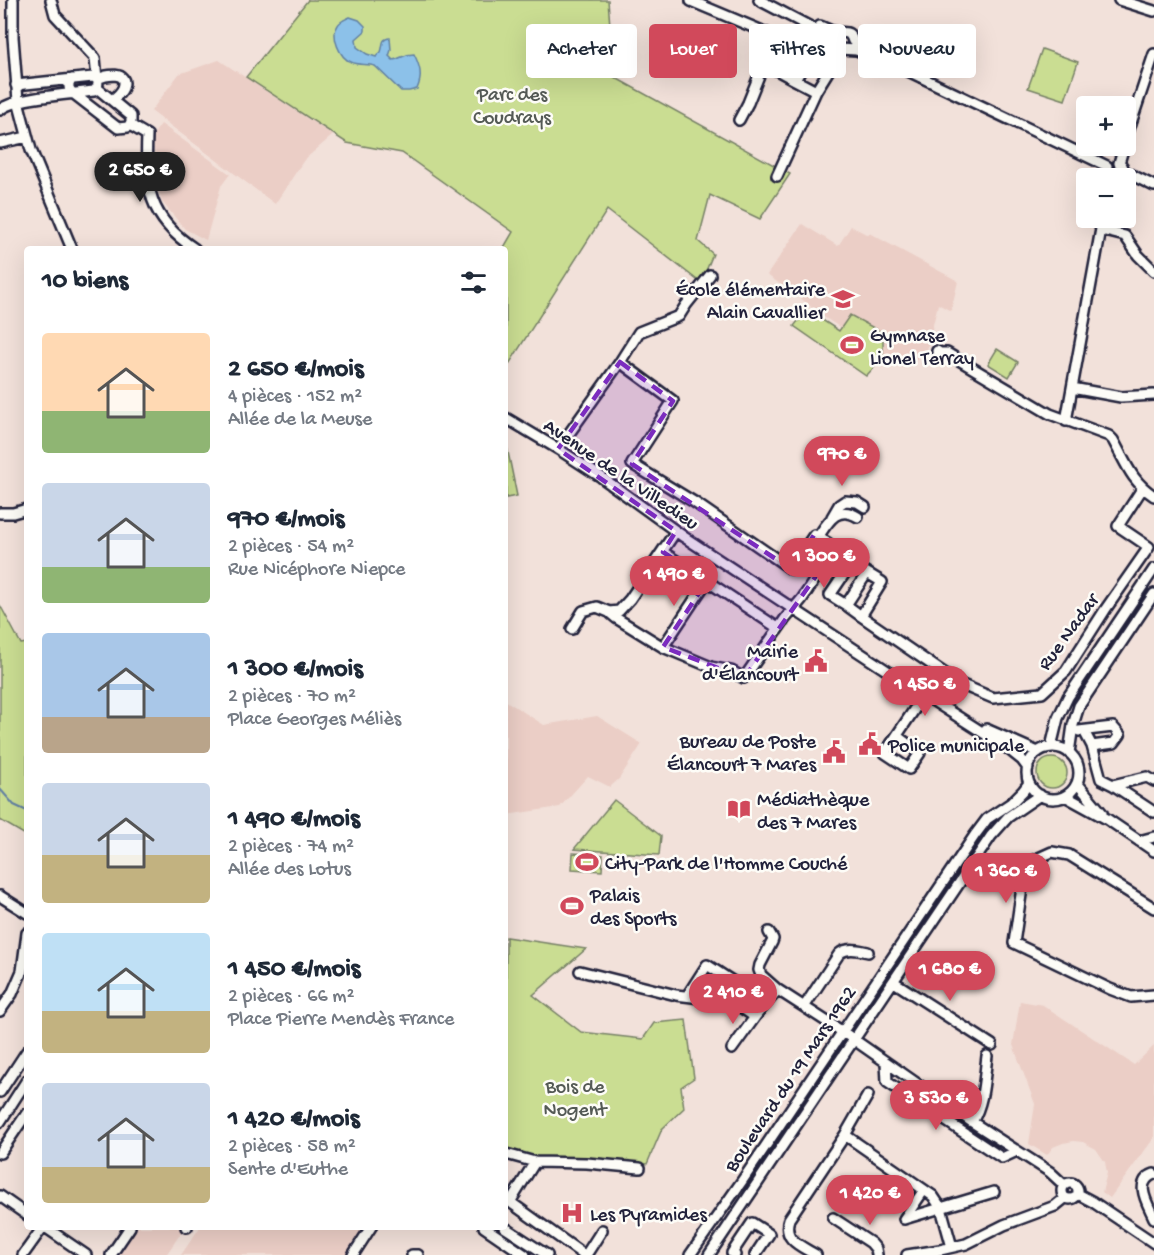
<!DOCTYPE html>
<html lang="fr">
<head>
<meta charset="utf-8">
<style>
  :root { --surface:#fff; --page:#f2f2f3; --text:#1f2937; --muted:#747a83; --accent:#d1495b }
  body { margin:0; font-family:"Gochi Hand",sans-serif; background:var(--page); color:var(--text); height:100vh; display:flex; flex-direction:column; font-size:22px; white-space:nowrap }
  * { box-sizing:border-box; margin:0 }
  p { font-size:20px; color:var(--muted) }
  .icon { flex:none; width:33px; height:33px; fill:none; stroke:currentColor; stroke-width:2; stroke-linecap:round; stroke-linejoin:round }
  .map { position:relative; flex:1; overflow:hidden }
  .details { position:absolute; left:24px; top:246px; width:484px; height:984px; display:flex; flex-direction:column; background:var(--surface); border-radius:6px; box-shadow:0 6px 24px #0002 }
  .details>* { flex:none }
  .guide { position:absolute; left:526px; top:24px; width:537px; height:54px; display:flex; gap:12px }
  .tools { position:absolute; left:1076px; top:96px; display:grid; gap:12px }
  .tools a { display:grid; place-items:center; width:60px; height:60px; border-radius:6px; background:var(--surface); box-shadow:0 6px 24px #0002; font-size:30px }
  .price { position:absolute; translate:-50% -51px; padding:0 14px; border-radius:21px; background:var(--accent); color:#fff; font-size:20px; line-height:39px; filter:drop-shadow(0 2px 3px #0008) }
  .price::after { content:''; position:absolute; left:50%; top:36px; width:18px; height:14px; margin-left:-9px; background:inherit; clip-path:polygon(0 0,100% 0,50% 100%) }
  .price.selected { background:#222; color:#fff }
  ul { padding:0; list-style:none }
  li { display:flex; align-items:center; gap:18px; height:150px; padding:0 18px }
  li span { display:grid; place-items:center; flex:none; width:168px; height:120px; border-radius:6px; color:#555 }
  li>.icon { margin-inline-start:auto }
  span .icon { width:72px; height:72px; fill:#fffc; stroke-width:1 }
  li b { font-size:26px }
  h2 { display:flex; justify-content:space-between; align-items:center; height:72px; padding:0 18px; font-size:26px }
  .pill { padding:0 21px; border-radius:6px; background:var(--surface); box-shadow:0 6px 24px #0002; font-size:21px; line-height:54px }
  .pill.selected { background:var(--accent); color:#fff }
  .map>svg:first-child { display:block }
  .built { fill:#ebcec6 }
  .green { fill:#cadd92; stroke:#768066; stroke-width:1.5 }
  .water { fill:#8cc1e9; stroke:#6281a3; stroke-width:1.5 }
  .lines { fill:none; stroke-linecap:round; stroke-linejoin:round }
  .stream { stroke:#6281a3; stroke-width:2 }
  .minor-casing { stroke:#22223b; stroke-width:14 }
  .minor { stroke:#fdfcf7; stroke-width:9 }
  .marked { fill:#7b2cbf; fill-opacity:0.2; stroke:#7b2cbf; stroke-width:4.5; stroke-dasharray:12 8; stroke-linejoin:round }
  .labels { text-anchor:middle; stroke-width:5; stroke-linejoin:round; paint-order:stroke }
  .park-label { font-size:20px; fill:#545a55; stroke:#fdfcf7 }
  .poi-label { font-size:20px; fill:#22223b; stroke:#fdfcf7; text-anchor:start }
  .street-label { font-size:20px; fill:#22223b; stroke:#fdfcf7 }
</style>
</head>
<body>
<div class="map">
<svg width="1154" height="1255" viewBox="0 0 1154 1255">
  <rect width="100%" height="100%" fill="#f2e1da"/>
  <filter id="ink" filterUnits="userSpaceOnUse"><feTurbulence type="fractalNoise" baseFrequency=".0167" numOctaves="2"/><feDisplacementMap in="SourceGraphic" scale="12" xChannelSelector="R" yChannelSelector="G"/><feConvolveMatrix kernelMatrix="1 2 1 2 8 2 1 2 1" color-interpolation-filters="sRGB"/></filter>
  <g filter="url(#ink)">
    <path class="built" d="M219,60L333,135L304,160L275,204L151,111L179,74Z
      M161,124L230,174L221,186L206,240L185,229L162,202L157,186L154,146L148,142Z
      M802,224L838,246L851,226L868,235L869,233L958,281L951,311L938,304L927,350L924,354L905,369L816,312L807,303L767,275Z
      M506,701L544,725L597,716L642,744L619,779L610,787L588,776L560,807L506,815Z
      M1020,1001L1043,1005L1134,1065L1154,1046V1138L1110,1198L1102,1192L1107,1173L1105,1162L1096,1149L1083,1142L1074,1141L1063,1143L1053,1147L1047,1155L1029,1144L1035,1104L1013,1045Z
      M137,1227H178L183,1230L166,1255H118Z
      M200,1227H370L352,1255H181Z"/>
    <path class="green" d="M308,0H608L614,77L790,174L760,219L710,195L698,241L713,254L701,283L607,210L506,369V249H503L513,232L402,153L347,143L246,77Z
      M1042,49L1078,62L1065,100L1028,88Z
      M807,310L839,331L850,315L883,333V358L866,376L794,326Z
      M997,349L1018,362L1009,377L988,364Z
      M507,447L517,496L506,498V448Z
      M0,605L21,644L27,643V836L0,820Z
      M1037 773a15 15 0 1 1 30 0a15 15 0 1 1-30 0Z
      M614,800L661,836L659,855L574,849Z
      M573,853L603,855L602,871L572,869Z
      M506,937L586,949L533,995L581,1032L643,1039L654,1023L686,1020L694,1078L681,1087L684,1108L662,1129L647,1164L527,1160L506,1153Z"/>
    <path class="water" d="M350,17L359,20L365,26V31L356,39L357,47L367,54L376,57C376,56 381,52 381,52C384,45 380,39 390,38L391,50L389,56L393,60C401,59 403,54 414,54C420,66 423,76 417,89L409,91H401L375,66C367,63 359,66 351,62C340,58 330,36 338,25C340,21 346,19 350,17Z"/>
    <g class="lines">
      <path class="stream" d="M0,789L14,805L27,811"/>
      <g class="minor-casing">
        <path id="minor" d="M13,0V37L18,101L31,150L72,249
          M51,0L55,15L95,58L97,79C106,75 129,70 123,88C121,93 116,97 112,100
          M759,0L824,34L835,41L836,46L839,49L856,50L870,55
          M1119,0L1154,11
          M691,1L812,52L795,80L764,63L748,103L739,120
          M820,26C825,28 830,31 836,32C845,34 849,29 853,41
          M853,41L889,62L1107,166
          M72,79C67,85 68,89 74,94L118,128L128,127L131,122V116L97,88
          M795,80L816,91
          M0,110C14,97 73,94 94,91C98,87 99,84 97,79L93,77L16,85
          M130,125L147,135C145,187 148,218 195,249
          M1125,141L1154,54
          M0,143L27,137
          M1119,163L1124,146
          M1124,171L1154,186
          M777,176L816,91L834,62L839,49
          M1118,178C1125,174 1125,167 1119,163
          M1100,227L1105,231L1125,236L1138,255L1154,271
          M937,351L940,353H947L1050,414L1109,436L1113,440C1126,463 1131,481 1154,496
          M620,362L673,401L632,464L694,502L791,569L814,535L828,543L833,552L882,582L861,616L846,605
          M1072,388L1121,397L1154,395
          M506,418L558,449L601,477L684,537L924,695L1007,748L1022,760L1028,768
          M1066,421L1103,218
          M558,449L620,362L639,332L679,316L686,305L710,275
          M0,513H13L27,509
          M832,517L839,505L845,501L857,502L865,507
          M818,537C828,522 837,504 858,517
          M663,552L778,628
          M851,564L830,595L846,605L867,573
          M609,612L619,611L630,599L676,531
          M861,616L960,684L993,698L1042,693L1066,671L1105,610L1149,547L1118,526L1142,489
          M572,629L583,611L597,607L609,612L616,618L663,647L711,667L731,671L744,678L785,619L802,599L833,552
          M663,647L707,581
          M986,729L1038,752
          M1079,731L1113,727L1120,735L1114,743L1092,746
          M1084,731L1092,746L1101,779L1113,785L1147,777L1154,781
          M897,736L920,753L909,769L885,753L924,695
          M1051,747L1058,718L1068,697L1154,569
          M1027 773a26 26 0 1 1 52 0a26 26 0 1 1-52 0Z
          M1069,753L1073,725L1079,706L1154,594
          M1077,783L1102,813
          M1113,785L1154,812
          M1065,796L1107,819L1154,851
          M1139,841L1154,837
          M0,896L27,913
          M1154,908L1069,855L1052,852L1032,861L1024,874L1014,943L1110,989L1131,997L1154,995
          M769,932L773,939L772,942L760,965L759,970L761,975L778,990L843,1032L972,1122L1050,1172L1064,1185
          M580,971L676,995L733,1002L755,1017L766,1003
          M894,982L992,1045
          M687,996L707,965L766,1003L778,990
          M804,1007L839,954C847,947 858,950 868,952
          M0,1011L12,994L22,971L27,933
          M732,1049L755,1017
          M886,1062L887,1082L1002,1158L1017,1151
          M0,1092L27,1051
          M0,1122L27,1080
          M972,1122C984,1102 984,1079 987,1056
          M845,1135L868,1095
          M0,1153L27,1113
          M506,1154L535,1162L587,1163L640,1168
          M535,1162L510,1202L584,1255
          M1154,1174C1133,1182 1148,1204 1154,1218
          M1062 1191a8 8 0 1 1 16 0a8 8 0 1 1-16 0Z
          M924,1190L904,1219L994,1192
          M1078,1194L1093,1202L1154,1243
          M0,1196L27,1215
          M833,1218L871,1243L876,1249L877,1255
          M45,1227L86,1255
          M186,1227H187
          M484,1227L525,1255
          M504,1227L547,1255
          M23,1255L43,1227
          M111,1255L130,1227
          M353,1255L371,1227
          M412,1255H418
          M586,1255L602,1230
          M690,1255L742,1181L975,835L987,819L1011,803L1023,791L1029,783
          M709,1255L991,836L1008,817L1040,795
          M735,1255L732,1253L752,1223L769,1234L755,1255
          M816,1255C801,1246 782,1240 789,1219L845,1135L933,1196L941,1208L952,1247
          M907,1255L940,1250L966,1244L1004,1225L1055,1206L1065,1198"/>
      </g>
      <use href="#minor" class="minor"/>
    </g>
  </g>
  <path class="marked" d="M620,362L673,401L632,464L791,569L814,535L833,552L744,678L663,647L707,581L663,552L676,531L558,449Z"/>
  <defs>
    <g id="school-bare" transform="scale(1.8)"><path d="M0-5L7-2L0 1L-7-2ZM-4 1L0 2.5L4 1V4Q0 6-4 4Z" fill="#d1495b" stroke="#fdfcf7" stroke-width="2.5" paint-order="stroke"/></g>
    <g id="stadium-bare" transform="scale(1.8)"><path d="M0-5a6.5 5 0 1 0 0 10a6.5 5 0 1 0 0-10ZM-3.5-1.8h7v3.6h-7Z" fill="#d1495b" stroke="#fdfcf7" stroke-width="2.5" paint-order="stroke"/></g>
    <g id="civic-bare" transform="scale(1.8)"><path d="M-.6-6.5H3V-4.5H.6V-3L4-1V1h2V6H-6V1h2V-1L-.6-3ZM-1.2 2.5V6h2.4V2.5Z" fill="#d1495b" stroke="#fdfcf7" stroke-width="2.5" paint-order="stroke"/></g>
    <g id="library-bare" transform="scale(1.8)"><path d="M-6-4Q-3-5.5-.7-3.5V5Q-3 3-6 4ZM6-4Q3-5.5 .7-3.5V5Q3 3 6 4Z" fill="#d1495b" stroke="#fdfcf7" stroke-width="2.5" paint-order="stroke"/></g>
    <g id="hospital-bare" transform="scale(1.8)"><path d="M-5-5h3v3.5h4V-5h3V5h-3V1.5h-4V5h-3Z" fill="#d1495b" stroke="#fdfcf7" stroke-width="2.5" paint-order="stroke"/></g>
  </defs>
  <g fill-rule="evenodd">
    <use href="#school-bare" x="843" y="299"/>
    <use href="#stadium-bare" x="852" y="345"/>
    <use href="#civic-bare" x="816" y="661"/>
    <use href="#civic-bare" x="870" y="744"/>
    <use href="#civic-bare" x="834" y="752"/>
    <use href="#library-bare" x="739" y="809"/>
    <use href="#stadium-bare" x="587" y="862"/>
    <use href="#stadium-bare" x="572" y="906"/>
    <use href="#hospital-bare" x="572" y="1213"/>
  </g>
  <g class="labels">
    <g class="park-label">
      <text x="512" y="100">Parc des<tspan x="512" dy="23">Coudrays</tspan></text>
      <text x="575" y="1092">Bois de<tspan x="575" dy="23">Nogent</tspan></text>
    </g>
    <g class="poi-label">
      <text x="825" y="295" text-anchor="end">École élémentaire<tspan x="825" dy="23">Alain Cavallier</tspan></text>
      <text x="870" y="341">Gymnase<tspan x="870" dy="23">Lionel Terray</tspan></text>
      <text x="798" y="657" text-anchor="end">Mairie<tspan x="798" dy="23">d'Élancourt</tspan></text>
      <text x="816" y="747" text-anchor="end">Bureau de Poste<tspan x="816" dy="23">Élancourt 7 Mares</tspan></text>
      <text x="888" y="751">Police municipale</text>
      <text x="757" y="805">Médiathèque<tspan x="757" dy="23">des 7 Mares</tspan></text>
      <text x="605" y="869">City-Park de l'Homme Couché</text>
      <text x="590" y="901">Palais<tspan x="590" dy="23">des Sports</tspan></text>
      <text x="590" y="1220">Les Pyramides</text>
    </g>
    <g class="street-label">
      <text transform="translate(622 473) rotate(34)" y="7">Avenue de la Villedieu</text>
      <text transform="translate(1067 631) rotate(-54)" y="7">Rue Nadar</text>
      <text transform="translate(789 1078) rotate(-56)" y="7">Boulevard du 19 Mars 1962</text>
    </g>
  </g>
</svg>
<div class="tools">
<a>+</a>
<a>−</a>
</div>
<b class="price selected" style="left:140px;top:203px">2 650 €</b>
<b class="price" style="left:842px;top:487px">970 €</b>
<b class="price" style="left:824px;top:589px">1 300 €</b>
<b class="price" style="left:674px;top:607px">1 490 €</b>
<b class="price" style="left:925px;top:717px">1 450 €</b>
<b class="price" style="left:1006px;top:904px">1 360 €</b>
<b class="price" style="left:950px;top:1002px">1 680 €</b>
<b class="price" style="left:733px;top:1025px">2 410 €</b>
<b class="price" style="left:936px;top:1131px">3 530 €</b>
<b class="price" style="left:870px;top:1226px">1 420 €</b>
<div class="guide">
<a class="pill">Acheter</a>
<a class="pill selected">Louer</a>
<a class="pill">Filtres</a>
<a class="pill">Nouveau</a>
</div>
<section class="details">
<h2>10 biens<svg class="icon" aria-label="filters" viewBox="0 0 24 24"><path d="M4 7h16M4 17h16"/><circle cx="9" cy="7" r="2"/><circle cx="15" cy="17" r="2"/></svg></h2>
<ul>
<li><span style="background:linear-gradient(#ffd9b3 65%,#8fb573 0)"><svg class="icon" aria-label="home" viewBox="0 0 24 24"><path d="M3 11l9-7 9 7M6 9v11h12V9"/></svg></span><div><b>2 650 €/mois</b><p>4 pièces · 152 m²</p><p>Allée de la Meuse</p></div></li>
<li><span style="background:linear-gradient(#c9d6e8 70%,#8fb573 0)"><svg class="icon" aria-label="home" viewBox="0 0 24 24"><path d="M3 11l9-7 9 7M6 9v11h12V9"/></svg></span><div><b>970 €/mois</b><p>2 pièces · 54 m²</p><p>Rue Nicéphore Niepce</p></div></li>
<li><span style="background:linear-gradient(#a9c7e8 70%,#b9a48a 0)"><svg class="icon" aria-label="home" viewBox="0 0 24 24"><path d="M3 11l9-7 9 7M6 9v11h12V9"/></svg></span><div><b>1 300 €/mois</b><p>2 pièces · 70 m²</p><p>Place Georges Méliès</p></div></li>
<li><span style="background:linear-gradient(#c9d6e8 60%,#c2b280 0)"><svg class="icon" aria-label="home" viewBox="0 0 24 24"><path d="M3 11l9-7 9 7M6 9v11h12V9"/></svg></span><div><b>1 490 €/mois</b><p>2 pièces · 74 m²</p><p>Allée des Lotus</p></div></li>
<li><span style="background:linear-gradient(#bfe0f5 65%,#c2b280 0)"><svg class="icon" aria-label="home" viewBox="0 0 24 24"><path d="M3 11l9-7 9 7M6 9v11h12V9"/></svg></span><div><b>1 450 €/mois</b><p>2 pièces · 66 m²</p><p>Place Pierre Mendès France</p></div></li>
<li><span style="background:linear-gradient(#c9d6e8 70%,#c2b280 0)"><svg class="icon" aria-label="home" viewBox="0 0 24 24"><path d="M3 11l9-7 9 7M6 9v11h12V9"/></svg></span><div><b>1 420 €/mois</b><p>2 pièces · 58 m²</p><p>Sente d'Euthe</p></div></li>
</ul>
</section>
</div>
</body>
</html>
